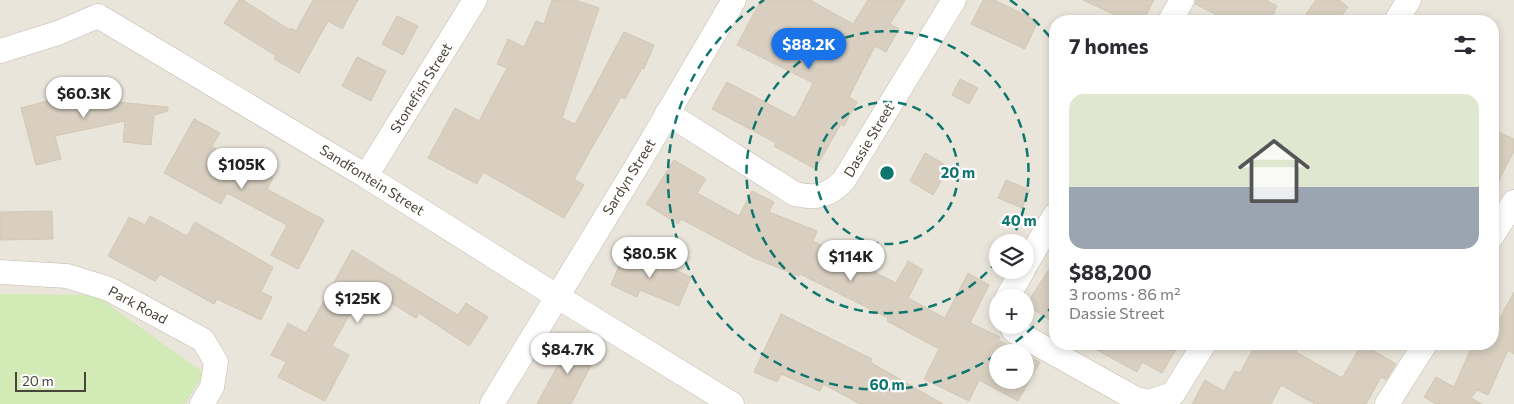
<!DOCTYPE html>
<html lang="en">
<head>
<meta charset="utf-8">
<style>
  :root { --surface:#fff; --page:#f2f2f3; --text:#2b2b33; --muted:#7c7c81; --accent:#1a73e8 }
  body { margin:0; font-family:Commissioner,sans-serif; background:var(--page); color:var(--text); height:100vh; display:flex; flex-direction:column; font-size:19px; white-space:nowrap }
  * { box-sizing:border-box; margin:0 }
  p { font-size:16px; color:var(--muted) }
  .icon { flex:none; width:28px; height:28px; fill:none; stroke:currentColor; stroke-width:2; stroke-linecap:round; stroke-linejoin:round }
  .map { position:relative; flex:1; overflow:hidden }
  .details { position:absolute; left:1049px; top:15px; width:450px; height:335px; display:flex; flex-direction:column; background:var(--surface); border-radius:20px; box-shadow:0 2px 8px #0003 }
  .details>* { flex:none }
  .tools { position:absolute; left:989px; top:234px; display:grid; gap:10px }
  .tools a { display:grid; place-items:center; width:45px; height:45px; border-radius:50%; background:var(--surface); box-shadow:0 2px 8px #0003; font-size:25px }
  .scale { position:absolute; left:15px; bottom:12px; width:71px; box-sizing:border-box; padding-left:5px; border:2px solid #4b4439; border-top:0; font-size:14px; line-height:18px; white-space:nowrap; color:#4b4439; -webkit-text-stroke:4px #fff; paint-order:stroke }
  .price { position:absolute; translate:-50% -42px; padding:0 11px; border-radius:18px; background:#fff; color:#222; font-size:16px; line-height:32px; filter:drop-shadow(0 1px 2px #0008) }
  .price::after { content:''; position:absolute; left:50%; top:30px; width:15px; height:11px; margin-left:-8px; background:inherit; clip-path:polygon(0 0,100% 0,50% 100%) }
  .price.current { background:var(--accent); color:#fff }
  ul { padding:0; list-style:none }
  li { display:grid; align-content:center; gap:10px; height:265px; padding:0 20px }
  li span { display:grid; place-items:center; height:155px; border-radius:15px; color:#555 }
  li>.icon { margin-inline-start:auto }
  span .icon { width:90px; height:90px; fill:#fffc; stroke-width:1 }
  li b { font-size:21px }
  h2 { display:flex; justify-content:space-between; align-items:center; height:60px; padding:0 20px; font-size:21px }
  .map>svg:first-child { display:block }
  .residential { fill:#eae5da; fill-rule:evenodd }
  .green { fill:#d2eab5 }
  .building { fill:#d8cfc1; stroke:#d3c7b4 }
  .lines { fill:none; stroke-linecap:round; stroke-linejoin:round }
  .minor-casing { stroke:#c2bbae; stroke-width:25 }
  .minor { stroke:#fff; stroke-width:24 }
  .ring { fill:none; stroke:#0f766e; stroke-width:2.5; stroke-dasharray:9 6 }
  .labels { text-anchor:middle; stroke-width:4.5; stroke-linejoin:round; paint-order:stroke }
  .street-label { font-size:14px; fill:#4b4439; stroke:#fff }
  .centre { fill:#0f766e; stroke:#fff; stroke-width:2.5 }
  .ring-label { font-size:15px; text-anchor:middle; font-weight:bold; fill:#0f766e; stroke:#fff; stroke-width:4.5; stroke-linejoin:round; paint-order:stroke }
</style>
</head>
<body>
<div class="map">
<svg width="1514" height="404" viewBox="0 0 1514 404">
  <rect width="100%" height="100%" fill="#f6f3ec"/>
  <path class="residential" d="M0,0H1514V404H0ZM1055,21H1492V344H1055ZM998,242H1025V270H998ZM998,298H1025V325H998ZM998,352H1025V380H998Z"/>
  <path class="green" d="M0,294L95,295L204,373L185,404H0Z"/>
  <path class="building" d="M239,0H243L290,30L291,28L296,31L313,0H358L342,29L328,21L299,73L274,59L276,56L224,23Z
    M552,0H575L599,8L562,118L575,124L624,32L654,45L644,69L642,68L625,99L621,97L574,179L584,185L564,218L483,172L477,184L428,158L455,108L479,121L507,68L497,64L508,39L524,47L536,21L544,24Z
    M761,0H810L853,24L868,0H905L890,24L899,29L886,52L875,46L849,97L857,102L844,126L841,124L815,169L774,146L776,143L712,109L727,82L795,118L813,83L737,45Z
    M983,0H994L1038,21L1025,49L971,24Z
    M1083,0H1154L1143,21H1128Z
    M1196,0H1266L1277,6L1270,21H1229L1195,4Z
    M1316,0H1339L1348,7L1338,21H1315L1306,14Z
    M397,16L418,26L403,55L382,44Z
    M357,57L386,71L371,101L342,86Z
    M960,79L978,88L969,104L952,95Z
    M103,81L107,101L168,107V111L154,115L151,145L123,142L125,121L55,136L61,159L36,165L21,108L51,100L50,92Z
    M194,119L220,133L212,147L273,178L267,189L324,220L298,269L271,255L287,225L227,193L221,204L164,173Z
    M1492,129L1514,139V151L1492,194Z
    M925,153L949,167L933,195L910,181Z
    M674,160L706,179L697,193L739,216L752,191L774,202L769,212L817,231L813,241L896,283L908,261L923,270L908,298L945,318L968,273L989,285L970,323L1000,337L998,340L1022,352H998V380H1025V354L1040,362L1018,401L979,380L969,401L924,379L939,349L887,321L888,318L800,274L799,276L754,258L681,219L678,224L646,204Z
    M1006,180L1030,190L1022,208L998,198Z
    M52,211L53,239L0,240V212Z
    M150,216L187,236L195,222L273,267L261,292L272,297L261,320L217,299L214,304L160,274L155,281L108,256L129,217L145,225Z
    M626,249L691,277L679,306L640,290L637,297L611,285Z
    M352,250L458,315L466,303L488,317L469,346L419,313L416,318L365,287L332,346L349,355L325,401L278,377L286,362L271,355L288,323L306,333Z
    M1055,260V323L1026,305Z
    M1514,292V354L1508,350L1488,395L1477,390L1471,398L1482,404H1436L1424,397L1436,377L1454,387L1473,344H1492V333Z
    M781,314L872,359L870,362L943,404H860L823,384L820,391L781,374L777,382L754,372Z
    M566,340L596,356L571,404H537L558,365L554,363Z
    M1086,344H1179L1162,373L1142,362L1137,372Z
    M1256,344H1300L1296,352L1342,378L1362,344L1396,364L1386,380L1381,377L1366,404H1315L1281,385L1271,404H1192L1205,380L1224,391L1235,371L1240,373Z"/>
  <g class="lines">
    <g class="minor-casing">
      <path id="minor" d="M98,16L366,176L558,297L732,404
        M1170,21L1182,0
        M1396,21L1409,0
        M0,51L58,33L98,16
        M667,113L795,194C816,199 829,196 844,180L954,0
        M366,176L475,0
        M1492,236L1514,202
        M1025,266L1055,215
        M0,272L67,276L109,289L203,340L216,362L212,387L202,404
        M1007,298L1023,270
        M1011,325L1014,331L1136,399L1149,402L1173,394L1204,344
        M492,404L638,164L734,0
        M1387,404L1425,344"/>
    </g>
    <use href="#minor" class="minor"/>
  </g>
  <g class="ring">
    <circle cx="887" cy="173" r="71"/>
    <path d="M997 261A141 141 0 1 1 1010 242"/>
    <path d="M1054 304A212 212 0 0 1 1001 352M996 355A212 212 0 0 1 764 0M1010 0A212 212 0 0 1 1054 42"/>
  </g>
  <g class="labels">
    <g class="street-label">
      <text transform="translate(421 88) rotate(-58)" y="5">Stonefish Street</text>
      <text transform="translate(869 140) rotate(-59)" y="5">Dassie Street</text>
      <text transform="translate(629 177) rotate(-58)" y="5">Sardyn Street</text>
      <text transform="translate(372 180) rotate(32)" y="5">Sandfontein Street</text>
      <text transform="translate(138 305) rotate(28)" y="5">Park Road</text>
    </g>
  </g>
  <circle cx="887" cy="173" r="8" class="centre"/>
  <g class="ring-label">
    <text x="958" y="178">20 m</text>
    <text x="1019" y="226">40 m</text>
    <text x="887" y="390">60 m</text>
  </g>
</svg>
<div class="tools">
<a><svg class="icon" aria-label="layers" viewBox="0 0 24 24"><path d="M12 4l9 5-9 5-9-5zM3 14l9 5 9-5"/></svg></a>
<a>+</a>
<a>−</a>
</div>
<div class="scale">20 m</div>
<b class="price current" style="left:809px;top:70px">$88.2K</b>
<b class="price" style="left:84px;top:119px">$60.3K</b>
<b class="price" style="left:242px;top:190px">$105K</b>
<b class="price" style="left:650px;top:279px">$80.5K</b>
<b class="price" style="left:851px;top:282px">$114K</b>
<b class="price" style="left:358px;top:324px">$125K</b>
<b class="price" style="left:568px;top:375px">$84.7K</b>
<section class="details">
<h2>7 homes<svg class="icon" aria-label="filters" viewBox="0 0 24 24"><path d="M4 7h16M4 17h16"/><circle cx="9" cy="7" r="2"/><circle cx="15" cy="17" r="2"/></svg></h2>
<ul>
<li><span style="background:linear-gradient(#dfe7d0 60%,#9aa5b1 0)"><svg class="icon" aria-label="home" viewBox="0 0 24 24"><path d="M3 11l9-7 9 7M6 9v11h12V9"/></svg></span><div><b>$88,200</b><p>3 rooms · 86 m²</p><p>Dassie Street</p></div></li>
</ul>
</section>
</div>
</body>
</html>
